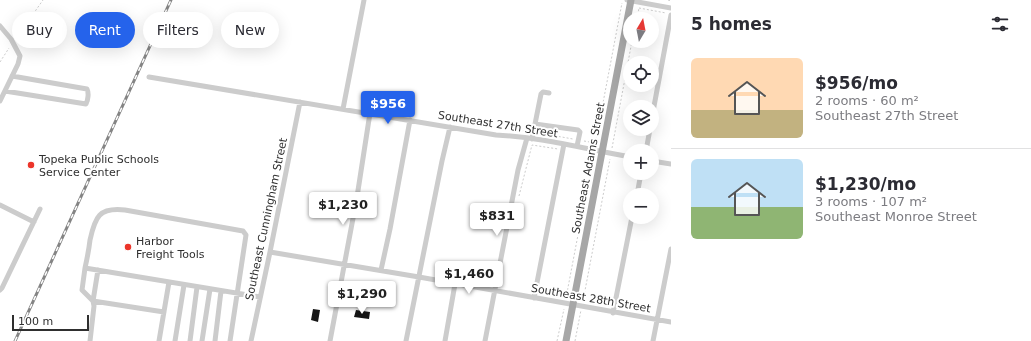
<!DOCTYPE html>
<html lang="en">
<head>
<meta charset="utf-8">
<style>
  :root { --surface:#fff; --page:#f7f7f7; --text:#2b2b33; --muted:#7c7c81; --line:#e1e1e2; --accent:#2563eb }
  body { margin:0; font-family:"DejaVu Sans",sans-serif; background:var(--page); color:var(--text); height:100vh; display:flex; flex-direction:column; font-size:15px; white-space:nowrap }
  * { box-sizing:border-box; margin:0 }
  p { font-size:13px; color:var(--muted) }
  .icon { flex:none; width:22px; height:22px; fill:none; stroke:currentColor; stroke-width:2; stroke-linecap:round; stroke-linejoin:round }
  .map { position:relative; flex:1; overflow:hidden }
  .drawer { display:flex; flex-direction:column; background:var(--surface); width:360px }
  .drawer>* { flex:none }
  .banner { position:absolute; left:12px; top:12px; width:380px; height:36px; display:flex; gap:8px }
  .needle { width:26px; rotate:10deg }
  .controls { position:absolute; left:623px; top:12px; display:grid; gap:8px }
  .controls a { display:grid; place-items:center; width:36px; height:36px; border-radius:50%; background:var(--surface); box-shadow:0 4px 16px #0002; font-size:20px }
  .scale { position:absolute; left:12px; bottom:10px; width:77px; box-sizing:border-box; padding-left:4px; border:2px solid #2f2f2f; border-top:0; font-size:11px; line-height:14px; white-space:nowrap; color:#2f2f2f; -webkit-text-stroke:3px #fff; paint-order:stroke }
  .price { position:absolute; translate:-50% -34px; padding:0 9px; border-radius:4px; background:#fff; color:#222; font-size:13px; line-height:26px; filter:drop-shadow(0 1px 2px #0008) }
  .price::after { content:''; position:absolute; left:50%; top:24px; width:12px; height:9px; margin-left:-6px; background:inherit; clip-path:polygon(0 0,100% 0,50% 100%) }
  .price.on { background:var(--accent); color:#fff }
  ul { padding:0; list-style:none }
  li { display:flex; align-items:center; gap:12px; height:100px; padding:0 20px }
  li+li { border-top:1px solid var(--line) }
  li span { display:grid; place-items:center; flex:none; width:112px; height:80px; border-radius:6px; color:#555 }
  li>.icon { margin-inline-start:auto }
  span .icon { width:48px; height:48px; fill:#fffc; stroke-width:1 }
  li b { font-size:17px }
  h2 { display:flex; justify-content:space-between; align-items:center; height:48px; padding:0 20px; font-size:17px }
  .chip { padding:0 14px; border-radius:18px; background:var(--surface); box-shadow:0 4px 16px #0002; font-size:14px; line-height:36px }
  .chip.on { background:var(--accent); color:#fff }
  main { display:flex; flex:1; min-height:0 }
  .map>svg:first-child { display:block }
  .building { fill:#161616 }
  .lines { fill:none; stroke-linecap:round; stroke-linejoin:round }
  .path { stroke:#ccc; stroke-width:1; stroke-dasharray:2 2; stroke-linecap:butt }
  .minor { stroke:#ccc; stroke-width:5 }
  .major { stroke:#a7a7a7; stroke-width:7 }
  .rail-casing { stroke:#848484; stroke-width:3 }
  .rail { stroke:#fff; stroke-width:1.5; stroke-dasharray:4.5; stroke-linecap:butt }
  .poi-dot { fill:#ec352a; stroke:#fff; stroke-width:1.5 }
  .labels { text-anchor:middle; stroke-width:4; stroke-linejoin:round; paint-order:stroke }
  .street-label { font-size:11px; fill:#2f2f2f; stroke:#fff }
  .poi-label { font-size:11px; fill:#2f2f2f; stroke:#fff; text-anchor:start }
</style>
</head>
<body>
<main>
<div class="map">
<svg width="671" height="341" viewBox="0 0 671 341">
  <rect width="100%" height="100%" fill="#fff"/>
  <path class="building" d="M313,309L320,310L318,322L311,320Z
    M356,310L370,312L369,319L354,317Z"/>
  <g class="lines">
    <path class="path" d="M668,0L671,1
      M639,8L666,13
      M637,19L639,8
      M17,37L43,0
      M0,62L9,48
      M519,130L528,132
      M539,133L573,139
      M584,141L595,143
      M595,145L622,3
      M612,148L632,41
      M519,196L532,145L558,149
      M566,298L593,156
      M583,301L610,159
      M557,341L564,309
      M575,341L581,310"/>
    <path class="minor" d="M627,0L671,8
      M0,26L11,39L20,56L18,64L0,101
      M149,77L496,135C541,137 585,149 630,157
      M5,91L86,104C88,100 89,93 87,89L12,76
      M343,109L364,0
      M652,117L671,15
      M535,124L541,94L543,92L549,93
      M532,139L535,124L578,130L580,132L577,146
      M646,151L650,129
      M652,161L671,164
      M637,195L641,173
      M0,205L34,222
      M270,252L419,277L671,322
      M85,268C87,259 89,249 90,240C95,217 99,207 125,210L243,231L246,235L230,341
      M98,270L93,301L164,312
      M381,270L390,229L410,120
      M0,290L2,288L40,209
      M534,298L564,144
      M613,313L632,217
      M90,341L94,306L93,301L82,290L85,268L260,297
      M159,341L169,282
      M175,341L184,285
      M190,341L197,287
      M202,341L210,289
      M215,341L221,291
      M251,341L270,252L300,102
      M330,341L357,197L370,113
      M406,341L442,161L450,127
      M445,341L455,284
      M485,341L518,170L527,138
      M653,341L671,249"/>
    <path class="major" d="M566,341L631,0"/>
    <g class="rail-casing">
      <path id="rail" d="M15,341L171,0"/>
    </g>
    <use href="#rail" class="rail"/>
  </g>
  <g class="poi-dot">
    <circle cx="31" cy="165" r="4"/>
    <circle cx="128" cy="247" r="4"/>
  </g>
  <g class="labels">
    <g class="street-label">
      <text transform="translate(498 124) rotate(9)" y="4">Southeast 27th Street</text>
      <text transform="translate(588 168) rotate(-79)" y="4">Southeast Adams Street</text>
      <text transform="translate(266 219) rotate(-78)" y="4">Southeast Cunningham Street</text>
      <text transform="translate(591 298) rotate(10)" y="4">Southeast 28th Street</text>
    </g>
    <g class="poi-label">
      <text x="39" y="163">Topeka Public Schools<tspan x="39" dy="13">Service Center</tspan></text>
      <text x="136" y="245">Harbor<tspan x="136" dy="13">Freight Tools</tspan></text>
    </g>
  </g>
</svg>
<div class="controls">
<a><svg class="needle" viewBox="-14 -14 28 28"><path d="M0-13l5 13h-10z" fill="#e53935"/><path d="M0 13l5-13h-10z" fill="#7c7c81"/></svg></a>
<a><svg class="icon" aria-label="locate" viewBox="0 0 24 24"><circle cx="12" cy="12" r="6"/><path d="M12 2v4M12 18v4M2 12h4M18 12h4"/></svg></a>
<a><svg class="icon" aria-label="layers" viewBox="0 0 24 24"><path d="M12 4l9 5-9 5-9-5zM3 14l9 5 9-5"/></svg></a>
<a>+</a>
<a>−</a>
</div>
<div class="scale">100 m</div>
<b class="price on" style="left:388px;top:125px">$956</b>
<b class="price" style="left:343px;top:226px">$1,230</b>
<b class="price" style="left:497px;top:237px">$831</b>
<b class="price" style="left:469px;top:295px">$1,460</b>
<b class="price" style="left:362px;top:315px">$1,290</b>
<div class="banner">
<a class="chip">Buy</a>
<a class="chip on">Rent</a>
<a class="chip">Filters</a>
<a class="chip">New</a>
</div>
</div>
<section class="drawer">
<h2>5 homes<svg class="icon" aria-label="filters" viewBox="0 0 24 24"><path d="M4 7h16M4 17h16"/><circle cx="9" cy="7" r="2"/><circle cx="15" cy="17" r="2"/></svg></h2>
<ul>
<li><span style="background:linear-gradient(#ffd9b3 65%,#c2b280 0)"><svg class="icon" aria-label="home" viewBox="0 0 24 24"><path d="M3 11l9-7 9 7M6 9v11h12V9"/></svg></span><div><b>$956/mo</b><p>2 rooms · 60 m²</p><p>Southeast 27th Street</p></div></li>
<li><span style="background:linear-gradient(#bfe0f5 60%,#8fb573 0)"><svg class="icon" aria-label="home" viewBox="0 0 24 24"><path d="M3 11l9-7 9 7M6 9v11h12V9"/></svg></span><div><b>$1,230/mo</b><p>3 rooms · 107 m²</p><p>Southeast Monroe Street</p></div></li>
</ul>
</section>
</main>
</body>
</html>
